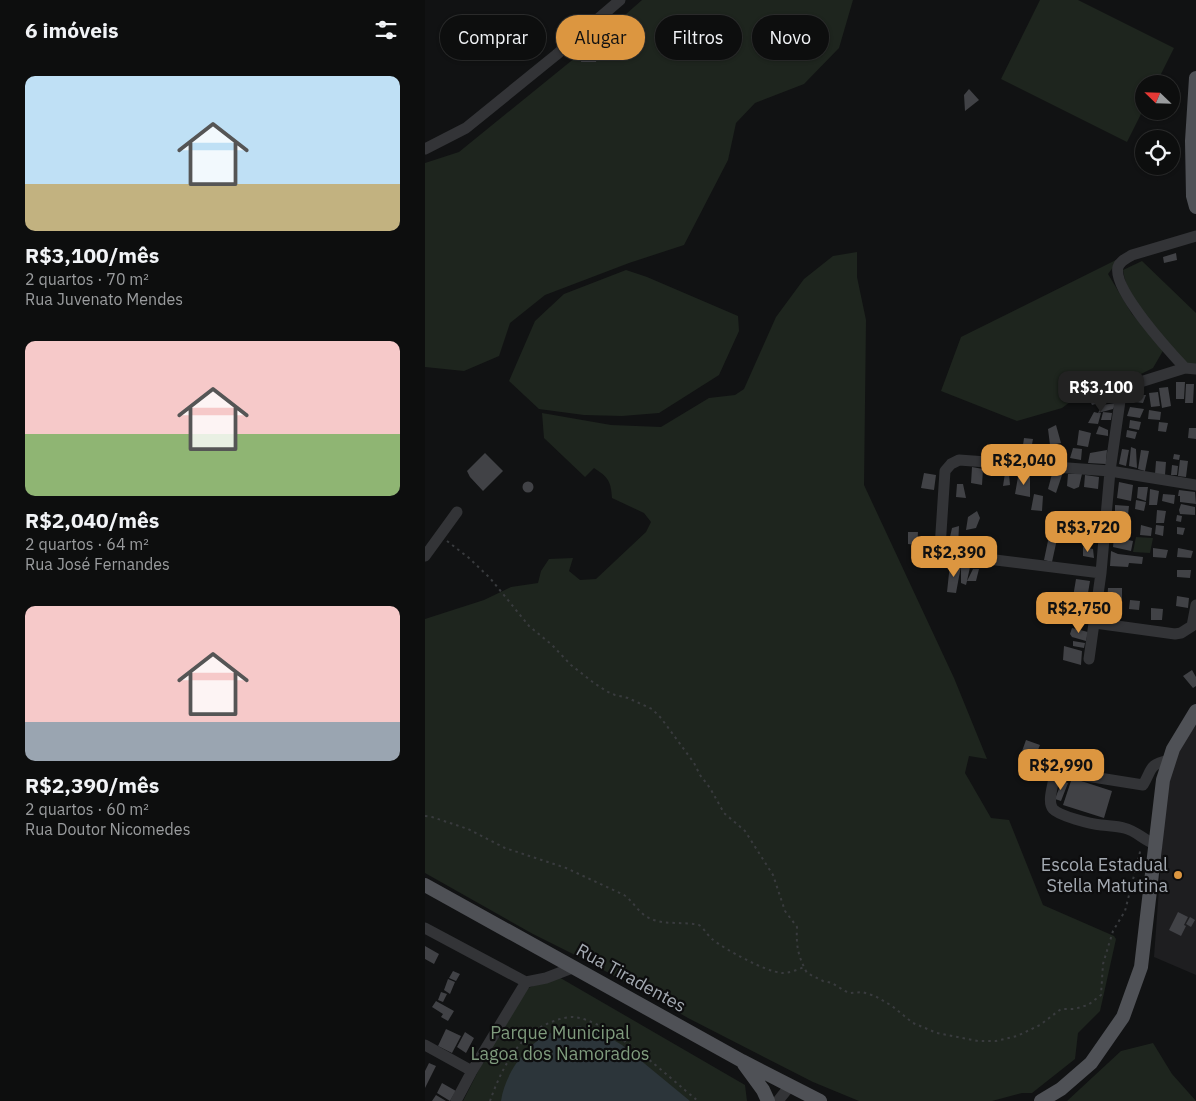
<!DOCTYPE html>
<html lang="pt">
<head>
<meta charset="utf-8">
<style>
  :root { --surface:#0d0e0e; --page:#161717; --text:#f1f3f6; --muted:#9a9c9e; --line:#2d2e2e; --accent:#dc9640 }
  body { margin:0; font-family:"IBM Plex Sans",sans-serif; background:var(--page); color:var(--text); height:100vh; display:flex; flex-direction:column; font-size:19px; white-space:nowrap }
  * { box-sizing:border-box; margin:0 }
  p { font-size:16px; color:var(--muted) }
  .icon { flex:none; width:28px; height:28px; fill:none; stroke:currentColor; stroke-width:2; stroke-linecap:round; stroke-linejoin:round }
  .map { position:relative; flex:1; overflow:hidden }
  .details { display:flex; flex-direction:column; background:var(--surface); width:425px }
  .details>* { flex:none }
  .banner { position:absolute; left:15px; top:15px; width:475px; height:45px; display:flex; gap:10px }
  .needle { width:32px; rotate:293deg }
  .buttons { position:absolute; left:710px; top:75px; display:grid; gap:10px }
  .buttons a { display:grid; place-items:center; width:45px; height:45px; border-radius:50%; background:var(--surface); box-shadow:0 1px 4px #0004,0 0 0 1px var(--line); font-size:25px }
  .price { position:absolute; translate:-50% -42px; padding:0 11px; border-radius:10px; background:var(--accent); color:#111; font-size:16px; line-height:32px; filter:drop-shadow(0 1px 2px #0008) }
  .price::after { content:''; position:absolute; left:50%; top:30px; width:15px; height:11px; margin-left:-8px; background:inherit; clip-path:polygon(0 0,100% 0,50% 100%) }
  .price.selected { background:#222; color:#fff }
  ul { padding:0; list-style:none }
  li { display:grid; align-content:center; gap:10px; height:265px; padding:0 25px }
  li span { display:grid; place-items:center; height:155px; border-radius:10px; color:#555 }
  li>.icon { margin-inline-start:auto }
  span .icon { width:90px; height:90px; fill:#fffc; stroke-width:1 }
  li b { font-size:21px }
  h2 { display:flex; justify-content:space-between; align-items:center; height:60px; padding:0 25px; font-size:21px }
  .pill { padding:0 18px; border-radius:22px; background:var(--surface); box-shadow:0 1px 4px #0004,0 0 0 1px var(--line); font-size:18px; line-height:45px }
  .pill.selected { background:var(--accent); color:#111 }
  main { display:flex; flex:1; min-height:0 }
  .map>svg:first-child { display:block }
  .built { fill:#1e1e20 }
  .green { fill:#1e251e }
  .water { fill:#2c353a }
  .building { fill:#414246 }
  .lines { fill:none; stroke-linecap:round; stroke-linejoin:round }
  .path { stroke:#393b3e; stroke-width:2; stroke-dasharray:2.5 4; stroke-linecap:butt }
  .minor { stroke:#333437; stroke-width:11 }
  .major { stroke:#4f5156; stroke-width:14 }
  .poi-dot { fill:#dc9640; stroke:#0d0d0e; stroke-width:2 }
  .labels { text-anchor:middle; stroke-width:4.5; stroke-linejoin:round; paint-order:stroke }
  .poi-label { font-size:18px; fill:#a4aab2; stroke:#0d0d0e; text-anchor:end }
  .street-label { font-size:18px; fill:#a4aab2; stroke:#0d0d0e }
  .park-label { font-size:18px; fill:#7f9b7d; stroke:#0d0d0e }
</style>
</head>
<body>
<main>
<section class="details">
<h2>6 imóveis<svg class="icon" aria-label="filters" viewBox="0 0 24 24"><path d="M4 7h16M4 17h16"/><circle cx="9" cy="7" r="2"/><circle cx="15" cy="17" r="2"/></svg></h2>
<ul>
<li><span style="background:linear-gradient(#bfe0f5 70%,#c2b280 0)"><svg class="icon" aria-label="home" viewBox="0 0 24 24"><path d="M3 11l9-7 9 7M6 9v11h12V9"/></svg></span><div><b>R$3,100/mês</b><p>2 quartos · 70 m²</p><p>Rua Juvenato Mendes</p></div></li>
<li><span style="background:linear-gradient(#f6c9c9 60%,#8fb573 0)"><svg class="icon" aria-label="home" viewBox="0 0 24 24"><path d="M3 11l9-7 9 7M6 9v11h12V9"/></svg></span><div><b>R$2,040/mês</b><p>2 quartos · 64 m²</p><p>Rua José Fernandes</p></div></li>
<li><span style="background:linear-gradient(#f6c9c9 75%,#9aa5b1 0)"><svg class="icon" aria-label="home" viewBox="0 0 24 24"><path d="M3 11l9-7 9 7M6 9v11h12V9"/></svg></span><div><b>R$2,390/mês</b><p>2 quartos · 60 m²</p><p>Rua Doutor Nicomedes</p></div></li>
</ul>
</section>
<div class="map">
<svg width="771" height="1101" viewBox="0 0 771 1101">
  <rect width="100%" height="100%" fill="#111213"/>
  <path class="built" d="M771,719V975L729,957L741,792L750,758Z"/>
  <path class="green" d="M217,0H428L414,48L379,84L330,103L311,123L303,160L259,245L204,263L120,295L85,323L74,356L39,371L0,367V163L34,152L167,44Z
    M615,0H653L749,48L731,84H719V108L702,142L576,79Z
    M432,252V277L441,320L439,485L529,678L562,759L544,756L540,773L566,818L584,820L618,905L689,936L691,939L675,1011L653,1033L650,1059L607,1093H597L567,1101H434L388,1082L263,1018L166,963L108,934L0,873V619L59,600L86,587L113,583L116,571L124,559L148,558L144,571L155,580L171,579L221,532L226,522L219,513L187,498C186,481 183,477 169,468L160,477L119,438L117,413L186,425L236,427L284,398L310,395L319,389L351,317L379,279L408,256Z
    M695,258L683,274L707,314L739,349L728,368L694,385L681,375L637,408L592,421L516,391L536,337Z
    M717,261L771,313V366H762C738,340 703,306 698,270Z
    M201,270L222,277L313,316L314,331L294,375L234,413L197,416L159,415L114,409L84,381L110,321L139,294Z
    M711,537L728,538L725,553L708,552Z
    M132,976L320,1085L322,1101H38L67,1044L101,989Z
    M728,1043L747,1074L771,1101H642L696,1051Z"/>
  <path class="water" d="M154,1026L175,1032L197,1045L265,1101H76C80,1073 103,1040 131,1031C138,1028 147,1028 154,1026Z"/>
  <path class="building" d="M158,49L173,51L171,62H156Z
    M544,89L554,100L540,111L539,95Z
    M751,253L752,260L739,263L738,257Z
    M751,382H760L759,399H751Z
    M761,384H769L768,403H760Z
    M681,385L688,399L667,405L662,394Z
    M743,387L746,406L737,408L734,388Z
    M733,392L735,406L726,407L724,393Z
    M709,395H721L718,403L709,402Z
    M691,403L688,409L673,413H676L673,424L663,423L669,412L673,413L677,405Z
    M705,407L719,409L715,418L702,416Z
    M724,410L736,412L735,420L723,419Z
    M678,412L687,413L686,420H676Z
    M705,420L716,422L714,430L704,428Z
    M734,422L743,423L741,432L733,431Z
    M631,425L636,443L625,445L623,429Z
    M674,426L683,430V436L671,434Z
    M764,428H771V439L763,438Z
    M654,430L666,433L663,447L652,445Z
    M702,430L712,432L710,439L701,437Z
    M599,438L608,439L605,455L597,452Z
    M706,447L711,449L712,468L704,466Z
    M648,448L657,449L656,460L645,458Z
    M697,449L704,450L701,466L694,464Z
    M682,450L681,464L663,463L665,453Z
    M716,450L724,451L720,471L713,469Z
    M60,453L78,471L58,491L45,477L42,471Z
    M749,454L755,455L754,460L748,459Z
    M755,460L763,461L761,477L753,476Z
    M731,461L741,462L740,475L730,474Z
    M747,465L753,466L752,475H746Z
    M547,467L558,469L557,485L546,483Z
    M499,473L511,475L509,490L496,488Z
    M580,473L584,474L585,485L578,486Z
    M627,474L637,475L631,493L623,489Z
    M643,474H657L654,487L649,489L642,486Z
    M605,475V497L590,494L593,477Z
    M660,475L674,477L673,489L659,487Z
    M97.5 487a5.5 5.5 0 1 1 11 0a5.5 5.5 0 1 1-11 0Z
    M694,482L708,485L706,501L692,498Z
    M532,484H538L541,498L531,497Z
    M713,487H723L721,501L712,498Z
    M725,489L734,491L732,505H724Z
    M754,490L770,492L771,504L755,502V496H753Z
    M609,494L618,496L617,511L606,510Z
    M738,494L750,495L749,504L737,501Z
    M711,500L721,502L719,511L710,509Z
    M756,504L770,507V515L755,514L754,510Z
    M690,505L704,506L703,515L695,516L690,514Z
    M732,510L741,511L739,523H731Z
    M552,511L555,518L551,528L541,530L543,517Z
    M752,515L757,516L756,522L751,521Z
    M658,517L671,520V535L659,533Z
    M691,522L703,523L702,533L690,531Z
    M716,525L727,528L726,536L715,535Z
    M731,525L739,526L738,536L730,534Z
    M534,526L533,547L523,546L527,528Z
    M752,527L760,528L758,535L752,534Z
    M483,532H493L492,545L483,544Z
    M624,536L632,539L627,562L619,560Z
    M689,537L708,541L706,551L688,547Z
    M658,547L668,549L669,558L658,556Z
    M728,548L743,550L741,558L728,557Z
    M753,548L768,551L766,558L752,557Z
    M686,551L693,554L718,557L717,564L704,563L703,567L685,566Z
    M525,564L536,566L531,593L522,592Z
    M536,566L545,567L542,581L548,569H554L551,581H542L541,585L536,583Z
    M752,570H766L765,578L752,577Z
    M651,579L665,581L662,599L648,597Z
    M683,588H697V600L687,604L682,603Z
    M752,596L764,598L763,608L751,606Z
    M705,600L715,601L714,610L704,609Z
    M648,608L664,611L662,623L647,619Z
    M726,608L738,609L737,620H726Z
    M647,628L663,632L661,641L647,637L645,634Z
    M648,641L660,643L659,648L648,646Z
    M639,646L657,651L656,665L638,660Z
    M767,670L771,677V686L768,688L758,676Z
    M601,740L615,745L609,759L596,754Z
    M647,778L687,791L679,818L638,805Z
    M637,781L643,783L636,801L630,799Z
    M753,912L763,917L759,925L761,926L756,936L744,930Z
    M765,917L770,920L766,927L761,924Z
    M0,946L14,954L9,964L0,959Z
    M28,971L35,974L31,981L24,978Z
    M23,979L30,982L25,994L19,990Z
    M16,992L22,994L18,1002L13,1000Z
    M11,1001L29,1011L23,1021L16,1017L18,1014L7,1007Z
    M21,1029L36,1036L27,1053L13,1046Z
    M40,1032L49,1038L41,1053L32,1047Z
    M4,1063L11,1066L0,1088V1071Z
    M17,1083L31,1091L25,1101L12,1093Z
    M11,1095L21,1101H7Z"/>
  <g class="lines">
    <path class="path" d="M22,541L44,558L65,578L104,626L127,645L146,665L169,683L183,692L190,695L203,698L227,709L236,718L269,763L275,775L285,788L299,813L320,831L348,875L360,911L372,927C371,946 373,956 382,973L398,981L407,983L420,991L425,993L437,992L450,996L467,1006L488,1023L512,1033L553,1041H571L592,1036L615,1025L636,1009H649L663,1005L676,995L678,964L684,944L688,931L700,911L716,848
      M0,816L7,817L43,829L80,848L141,868L199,895C208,901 213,912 222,917C238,926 257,921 274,925C280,929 282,935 287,939C299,949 341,972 357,973C364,973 372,970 379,967
      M65,1101C74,1075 89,1044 112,1029C123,1023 136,1017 148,1017C185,1020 243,1077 273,1101"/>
    <path class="minor" d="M0,149L41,128L131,55L195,0
      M760,368C745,352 687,289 693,267C695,261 702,258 707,255L771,236
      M0,556L32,512
      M676,573L522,554L515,548L520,471L526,464L534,460L685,471L771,485
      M670,623L750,634L756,633L767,626L771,605
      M664,659L676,573L685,471L695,401L700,390L709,384L760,368L771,369
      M730,844C718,840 712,831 699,828C692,826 684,826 676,825C666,824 634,816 628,809C622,802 628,786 629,778L634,774H649L718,785C728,768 723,765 744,760
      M0,928L101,982
      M0,1045L47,1071
      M31,1101L47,1071L101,982L121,978L147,968
      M353,1101L364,1087"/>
    <path class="major" d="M771,78L767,141L768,196L771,207
      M0,885L317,1061L395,1101
      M319,1064L338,1090L343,1101
      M616,1101L636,1089L666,1063L698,1017L716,967L738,780L748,749L771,711"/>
  </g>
  <circle class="poi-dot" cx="753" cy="875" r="5"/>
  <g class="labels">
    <g class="poi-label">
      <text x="743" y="871">Escola Estadual<tspan x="743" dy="21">Stella Matutina</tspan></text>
    </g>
    <g class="street-label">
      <text transform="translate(206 978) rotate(29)" y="6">Rua Tiradentes</text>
    </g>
    <g class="park-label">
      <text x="135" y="1039">Parque Municipal<tspan x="135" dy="21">Lagoa dos Namorados</tspan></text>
    </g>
  </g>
</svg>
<div class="buttons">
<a><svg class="needle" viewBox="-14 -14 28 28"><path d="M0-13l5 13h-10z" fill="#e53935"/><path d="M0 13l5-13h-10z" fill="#9a9c9e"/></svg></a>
<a><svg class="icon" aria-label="locate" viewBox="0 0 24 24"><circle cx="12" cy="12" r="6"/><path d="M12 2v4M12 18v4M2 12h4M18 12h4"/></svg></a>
</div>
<b class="price selected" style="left:676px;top:413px">R$3,100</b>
<b class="price" style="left:599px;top:486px">R$2,040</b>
<b class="price" style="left:663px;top:553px">R$3,720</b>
<b class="price" style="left:529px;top:578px">R$2,390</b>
<b class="price" style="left:654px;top:634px">R$2,750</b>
<b class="price" style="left:636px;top:791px">R$2,990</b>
<div class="banner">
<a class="pill">Comprar</a>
<a class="pill selected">Alugar</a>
<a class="pill">Filtros</a>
<a class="pill">Novo</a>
</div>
</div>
</main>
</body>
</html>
